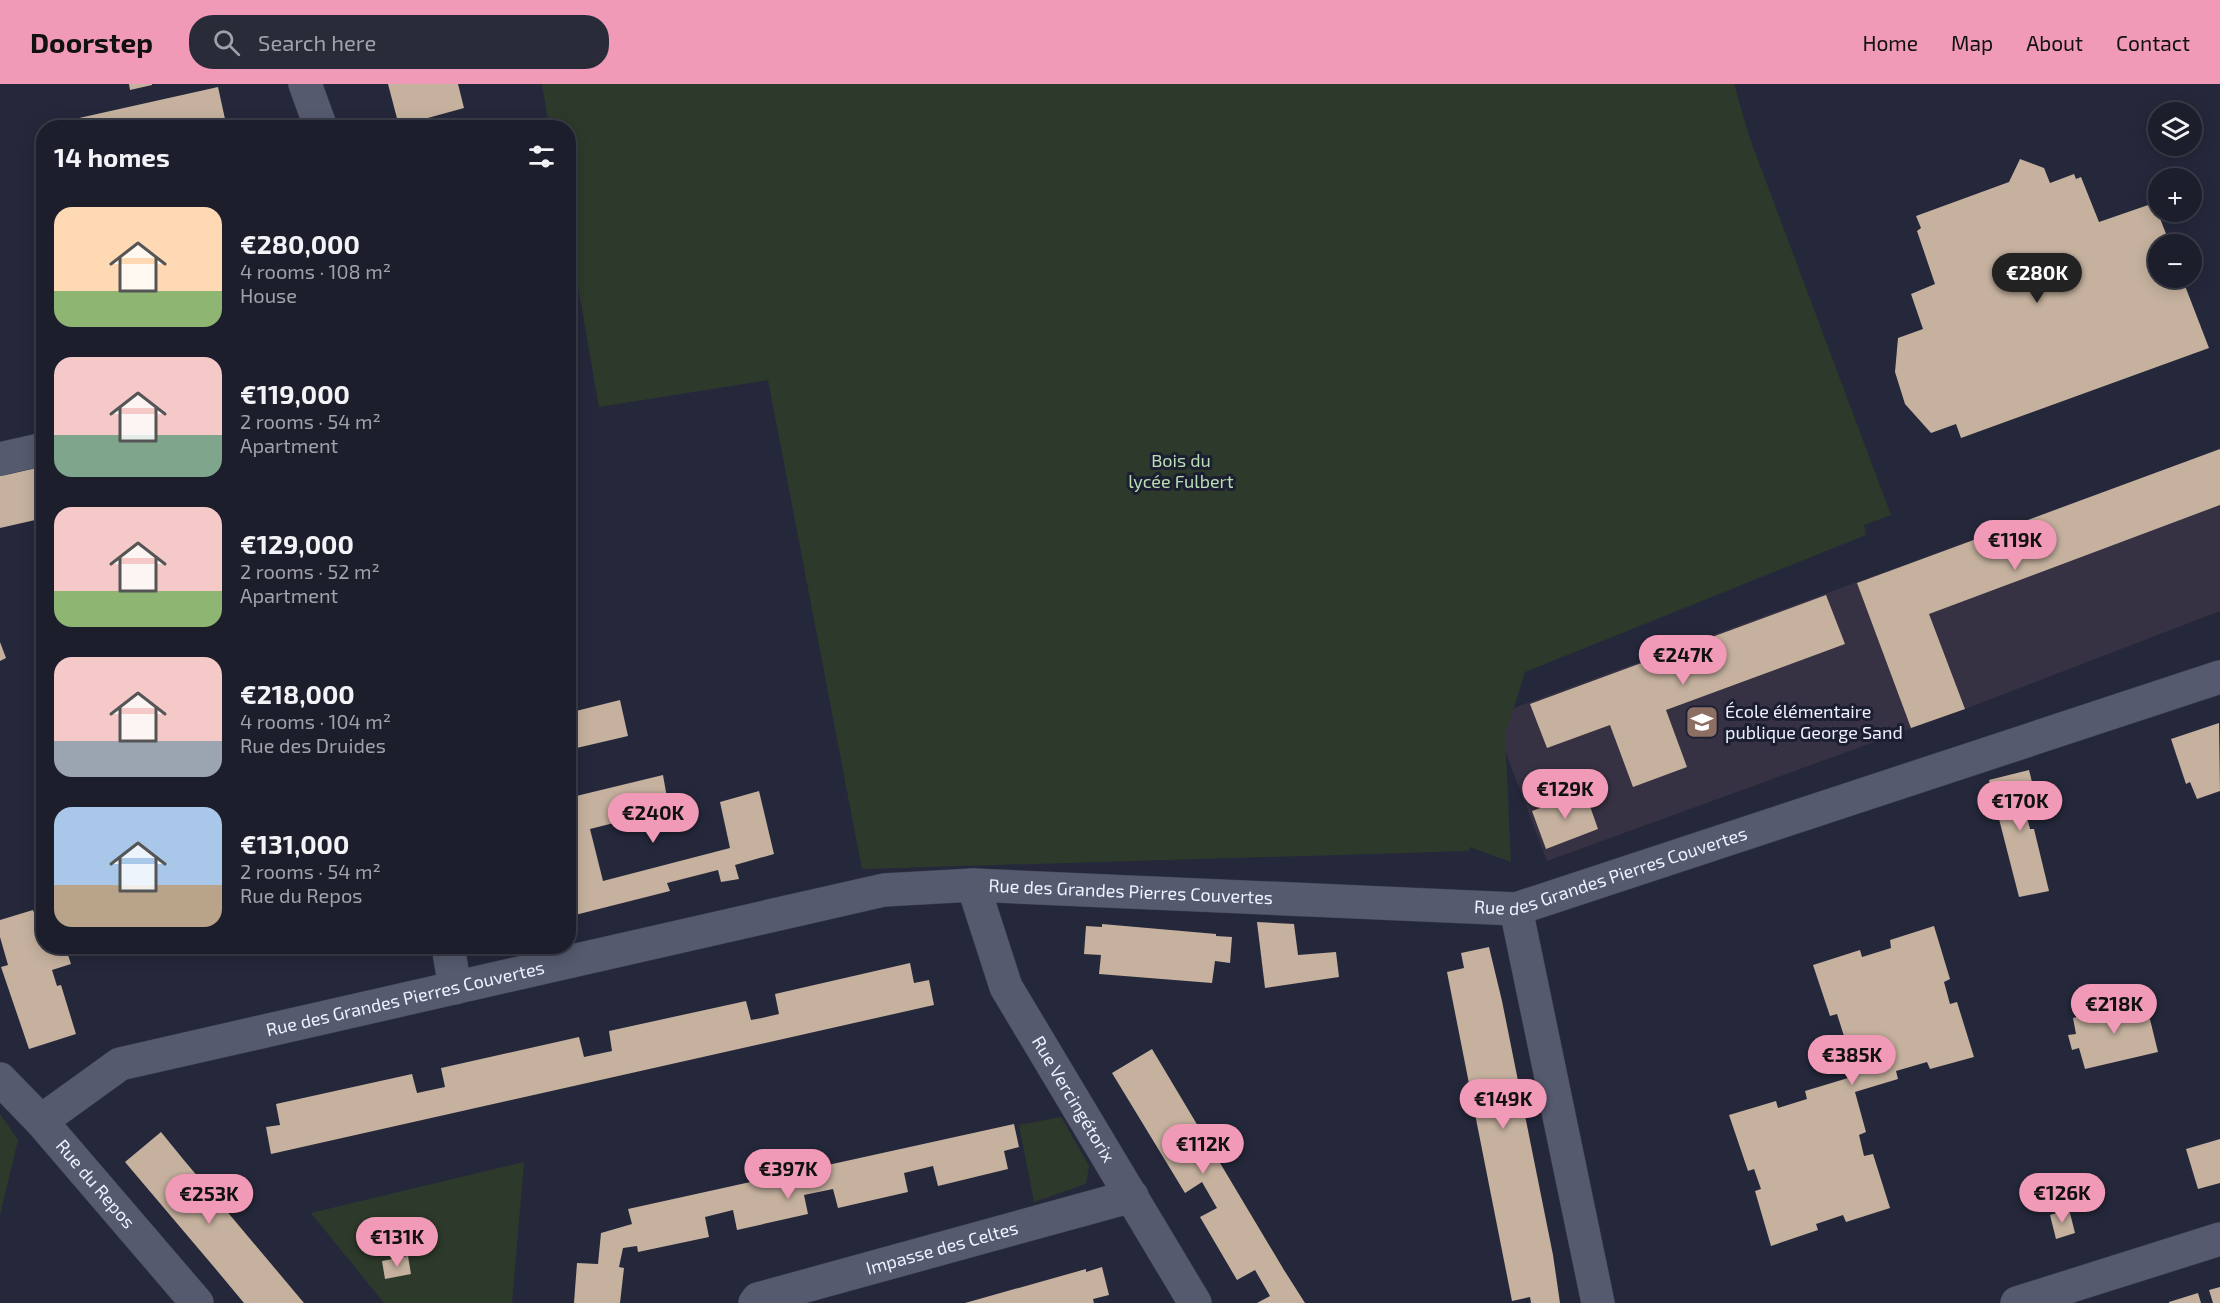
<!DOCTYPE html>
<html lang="en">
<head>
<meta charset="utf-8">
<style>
  :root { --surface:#1c1e2c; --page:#292b38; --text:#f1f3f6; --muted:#a0a2a9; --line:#3a3c48; --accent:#f09ab7 }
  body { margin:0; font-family:"Exo 2",sans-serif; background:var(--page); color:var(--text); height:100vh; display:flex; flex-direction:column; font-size:22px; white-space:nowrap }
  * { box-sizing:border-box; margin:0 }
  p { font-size:20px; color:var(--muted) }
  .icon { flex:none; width:33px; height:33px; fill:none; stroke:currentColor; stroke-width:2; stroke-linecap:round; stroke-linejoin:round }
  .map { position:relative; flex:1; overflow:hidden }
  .side { position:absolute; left:36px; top:36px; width:540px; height:834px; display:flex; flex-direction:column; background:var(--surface); border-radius:24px; box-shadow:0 3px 15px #0003,0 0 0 2px var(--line) }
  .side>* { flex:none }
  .controls { position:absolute; left:2148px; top:18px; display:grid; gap:12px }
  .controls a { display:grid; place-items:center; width:54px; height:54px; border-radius:50%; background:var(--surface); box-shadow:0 3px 15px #0003,0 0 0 2px var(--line); font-size:30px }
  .price { position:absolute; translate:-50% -51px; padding:0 14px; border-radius:21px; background:var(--accent); color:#111; font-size:20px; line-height:39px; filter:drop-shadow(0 2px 3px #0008) }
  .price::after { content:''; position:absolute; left:50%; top:36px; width:18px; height:14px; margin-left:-9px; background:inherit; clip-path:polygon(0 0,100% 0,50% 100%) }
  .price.on { background:#222; color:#fff }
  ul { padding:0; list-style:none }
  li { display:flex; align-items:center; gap:18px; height:150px; padding:0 18px }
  li span { display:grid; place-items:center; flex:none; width:168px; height:120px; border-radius:18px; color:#555 }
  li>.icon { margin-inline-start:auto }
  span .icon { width:72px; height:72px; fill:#fffc; stroke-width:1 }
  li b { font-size:26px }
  h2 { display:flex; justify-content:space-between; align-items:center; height:72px; padding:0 18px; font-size:26px }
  header { display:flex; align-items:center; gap:36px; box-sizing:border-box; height:84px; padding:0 30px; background:var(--accent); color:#111 }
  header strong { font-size:28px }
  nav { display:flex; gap:33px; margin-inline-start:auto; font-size:21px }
  .search { width:420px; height:54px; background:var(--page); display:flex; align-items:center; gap:15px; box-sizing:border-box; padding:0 21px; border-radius:24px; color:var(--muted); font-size:22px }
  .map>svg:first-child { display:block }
  .education { fill:#363243 }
  .green { fill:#2d3a2b }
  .building { fill:#c5b19e }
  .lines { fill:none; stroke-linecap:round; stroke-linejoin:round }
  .minor-casing { stroke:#3f4252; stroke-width:34 }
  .minor { stroke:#555a6f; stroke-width:33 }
  .labels { text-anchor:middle; stroke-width:6; stroke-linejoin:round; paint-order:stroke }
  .park-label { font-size:18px; fill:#b9dfb2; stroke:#1c1e31 }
  .poi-label { font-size:18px; fill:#eef1fe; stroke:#1c1e31; text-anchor:start }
  .street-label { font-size:18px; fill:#eef1fe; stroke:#1c1e31 }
</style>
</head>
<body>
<header>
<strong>Doorstep</strong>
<div class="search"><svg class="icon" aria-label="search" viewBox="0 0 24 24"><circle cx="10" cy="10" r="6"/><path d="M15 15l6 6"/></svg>Search here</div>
<nav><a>Home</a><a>Map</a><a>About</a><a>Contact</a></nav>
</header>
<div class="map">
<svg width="2220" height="1219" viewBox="0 0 2220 1219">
  <rect width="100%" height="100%" fill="#25283b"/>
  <path class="education" d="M2220,365V527L1965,625L1547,777L1492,632Z"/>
  <path class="green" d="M542,0H1734L1749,52L1891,431L1864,441L1866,451L1525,588L1505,651L1511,778L1470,763L1468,767L862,785L768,296L599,323L569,151L568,44L549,43Z
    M0,1030L18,1056L0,1131Z
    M1061,1033L1089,1082L1086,1100L1034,1118L1019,1041Z
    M524,1078L512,1219H384L311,1129Z"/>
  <path class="building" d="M129,0H152V1L130,6Z
    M388,0H458L464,24L399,42Z
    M218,3L227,44H81L79,34Z
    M2020,75L2044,84L2050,99L2074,90L2076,95L2081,93L2099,138L2154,119L2170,160H2158V194H2182L2209,264L1961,354L1956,340L1931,349L1905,320L1895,288L1898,254L1923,245L1911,210L1935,200L1917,147L1921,144L1916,132L2009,98Z
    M2220,365V421L1929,530L1965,625L1911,644L1857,499Z
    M40,379L44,395V434L0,444V388Z
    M1826,511L1845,560L1666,626L1687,683L1633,703L1610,641L1547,664L1530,620Z
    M0,558L6,574L0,577Z
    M620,616L628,652L568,666V629Z
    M2219,639L2220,707L2197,715L2190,698L2186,700L2171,655Z
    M2029,686L2036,714L2023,718L2030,745H2034L2049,807L2019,813L1989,696Z
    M663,691L669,725L590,745L603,797L730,764L720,718L759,707L774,770L735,781L739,795L721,798L718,786L667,799L670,807L575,831L568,804V714Z
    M1585,708L1598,745L1546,765L1532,727Z
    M33,826L44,855V862H65L71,880L52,886L57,902L61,901L76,950L29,965L1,883L8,881L0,853V836Z
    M1257,838L1294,840L1298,871L1336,868L1339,893L1265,904Z
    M1102,840L1216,850V852L1232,853L1230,879L1215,877L1212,899L1099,890L1101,871L1084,870L1086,842L1102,843Z
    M1934,842L1950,895L1944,898L1950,920L1957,918L1974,973L1930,985L1927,978L1896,987L1898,995L1855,1008L1866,1048L1859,1051L1864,1072L1873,1070L1890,1124L1846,1138L1843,1131L1816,1140L1818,1146L1771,1162L1755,1107L1761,1105L1754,1085L1748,1087L1729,1031L1776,1017L1778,1024L1807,1015L1805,1007L1848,994L1836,954L1844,952L1837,930L1830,932L1813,881L1860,866L1862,873L1891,864L1890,856Z
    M350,862H370L371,864L351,868Z
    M1489,863L1502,917L1553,1171L1560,1219H1531L1530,1213L1512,1217L1476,1035L1447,888L1464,884L1461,869Z
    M910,879L914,899L929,896L934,921L271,1070L266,1043L280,1041L276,1020L412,990L417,1009L445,1003L441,984L579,953L584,973L612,967L609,947L746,917L751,936L762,934L779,930L775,910Z
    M2145,915L2158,968L2085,985L2079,964L2072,966L2068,951L2076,950L2073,934Z
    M1152,965L1284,1186L1305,1219H1257L1270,1212L1255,1186L1237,1196L1200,1133L1217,1124L1202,1098L1185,1109L1112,989Z
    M1014,1040L1019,1063L1004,1067L1008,1085L938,1102L933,1082L904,1089L908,1108L838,1124L833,1105L804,1111L808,1130L737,1146L733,1126L705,1133L709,1153L638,1168L637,1162L623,1164L619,1183L624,1184L620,1219H574L577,1179L598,1180L601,1149L632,1140L628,1125Z
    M161,1048L183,1075L304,1219H244L214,1183L125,1078Z
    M2220,1055V1099L2198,1105L2186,1065Z
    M2069,1125L2075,1149L2056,1155L2050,1131Z
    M408,1172L411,1190L385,1195L382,1177Z
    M1102,1183L1109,1211L1093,1215L1094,1219H965L1086,1185V1188Z
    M2220,1203V1219H2213L2209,1206Z
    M2198,1209L2201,1219H2169V1218Z"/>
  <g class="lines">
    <g class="minor-casing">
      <g id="minor">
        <path d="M305,0L321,44"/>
        <path d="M0,375L44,365"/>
        <path id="s1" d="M973,801L1006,903L1195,1219"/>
        <path d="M1516,825L1598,1219"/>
        <path d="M448,862L455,904"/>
        <path id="s2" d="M0,995L41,1037L197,1219"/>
        <path id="s3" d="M41,1037L120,980L884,806L973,801L1516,825L2220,593"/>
        <path id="s4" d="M755,1219L758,1215L1132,1112"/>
        <path d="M2017,1219L2220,1155"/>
      </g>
    </g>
    <use href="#minor" class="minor"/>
  </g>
  <defs>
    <g id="school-square" transform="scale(1.725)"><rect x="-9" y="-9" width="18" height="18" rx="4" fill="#8d6e63" stroke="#1c1e31"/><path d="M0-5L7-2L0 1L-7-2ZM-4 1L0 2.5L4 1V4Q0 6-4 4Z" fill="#fff"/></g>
  </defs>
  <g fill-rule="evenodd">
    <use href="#school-square" x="1702" y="638"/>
  </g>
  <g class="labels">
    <g class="park-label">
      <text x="1181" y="383">Bois du<tspan x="1181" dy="21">lycée Fulbert</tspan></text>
    </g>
    <g class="poi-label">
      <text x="1725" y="634">École élémentaire<tspan x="1725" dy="21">publique George Sand</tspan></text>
    </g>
    <g class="street-label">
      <text dy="6" stroke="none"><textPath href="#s3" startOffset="1614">Rue des Grandes Pierres Couvertes</textPath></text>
      <text dy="6" stroke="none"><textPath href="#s3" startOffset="1128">Rue des Grandes Pierres Couvertes</textPath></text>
      <text dy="6" stroke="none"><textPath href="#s3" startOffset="390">Rue des Grandes Pierres Couvertes</textPath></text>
      <text dy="6" stroke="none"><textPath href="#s1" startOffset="238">Rue Vercingétorix</textPath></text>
      <text dy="6" stroke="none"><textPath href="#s2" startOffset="142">Rue du Repos</textPath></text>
      <text dy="6" stroke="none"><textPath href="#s4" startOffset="196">Impasse des Celtes</textPath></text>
    </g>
  </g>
</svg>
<div class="controls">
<a><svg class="icon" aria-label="layers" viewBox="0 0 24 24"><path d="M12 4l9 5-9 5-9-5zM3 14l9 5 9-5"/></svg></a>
<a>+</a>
<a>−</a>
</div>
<b class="price on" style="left:2037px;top:220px">€280K</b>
<b class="price" style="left:2015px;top:487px">€119K</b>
<b class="price" style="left:1683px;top:602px">€247K</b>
<b class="price" style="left:1565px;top:736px">€129K</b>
<b class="price" style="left:2020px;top:748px">€170K</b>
<b class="price" style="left:653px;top:760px">€240K</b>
<b class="price" style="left:2114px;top:951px">€218K</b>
<b class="price" style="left:1852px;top:1002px">€385K</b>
<b class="price" style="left:1503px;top:1046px">€149K</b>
<b class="price" style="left:1203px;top:1091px">€112K</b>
<b class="price" style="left:788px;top:1116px">€397K</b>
<b class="price" style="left:2062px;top:1140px">€126K</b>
<b class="price" style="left:209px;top:1141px">€253K</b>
<b class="price" style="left:397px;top:1184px">€131K</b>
<section class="side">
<h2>14 homes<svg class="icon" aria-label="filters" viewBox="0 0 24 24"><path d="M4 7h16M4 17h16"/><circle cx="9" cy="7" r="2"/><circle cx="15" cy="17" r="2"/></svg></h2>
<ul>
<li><span style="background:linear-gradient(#ffd9b3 70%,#8fb573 0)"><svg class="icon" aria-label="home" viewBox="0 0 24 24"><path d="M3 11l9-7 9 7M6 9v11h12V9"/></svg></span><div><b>€280,000</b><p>4 rooms · 108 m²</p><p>House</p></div></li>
<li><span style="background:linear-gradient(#f6c9c9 65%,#7fa58c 0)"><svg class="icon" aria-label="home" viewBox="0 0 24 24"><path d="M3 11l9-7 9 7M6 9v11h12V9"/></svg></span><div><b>€119,000</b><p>2 rooms · 54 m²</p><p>Apartment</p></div></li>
<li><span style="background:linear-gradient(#f6c9c9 70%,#8fb573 0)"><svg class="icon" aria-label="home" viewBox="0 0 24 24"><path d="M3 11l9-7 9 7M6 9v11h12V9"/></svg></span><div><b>€129,000</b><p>2 rooms · 52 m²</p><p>Apartment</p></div></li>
<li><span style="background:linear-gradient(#f6c9c9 70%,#9aa5b1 0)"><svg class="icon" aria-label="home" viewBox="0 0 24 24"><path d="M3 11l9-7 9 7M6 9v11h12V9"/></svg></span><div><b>€218,000</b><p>4 rooms · 104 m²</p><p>Rue des Druides</p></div></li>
<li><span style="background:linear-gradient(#a9c7e8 65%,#b9a48a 0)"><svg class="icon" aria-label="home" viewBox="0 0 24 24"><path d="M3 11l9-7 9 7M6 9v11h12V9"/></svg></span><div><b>€131,000</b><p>2 rooms · 54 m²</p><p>Rue du Repos</p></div></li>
</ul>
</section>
</div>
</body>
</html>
